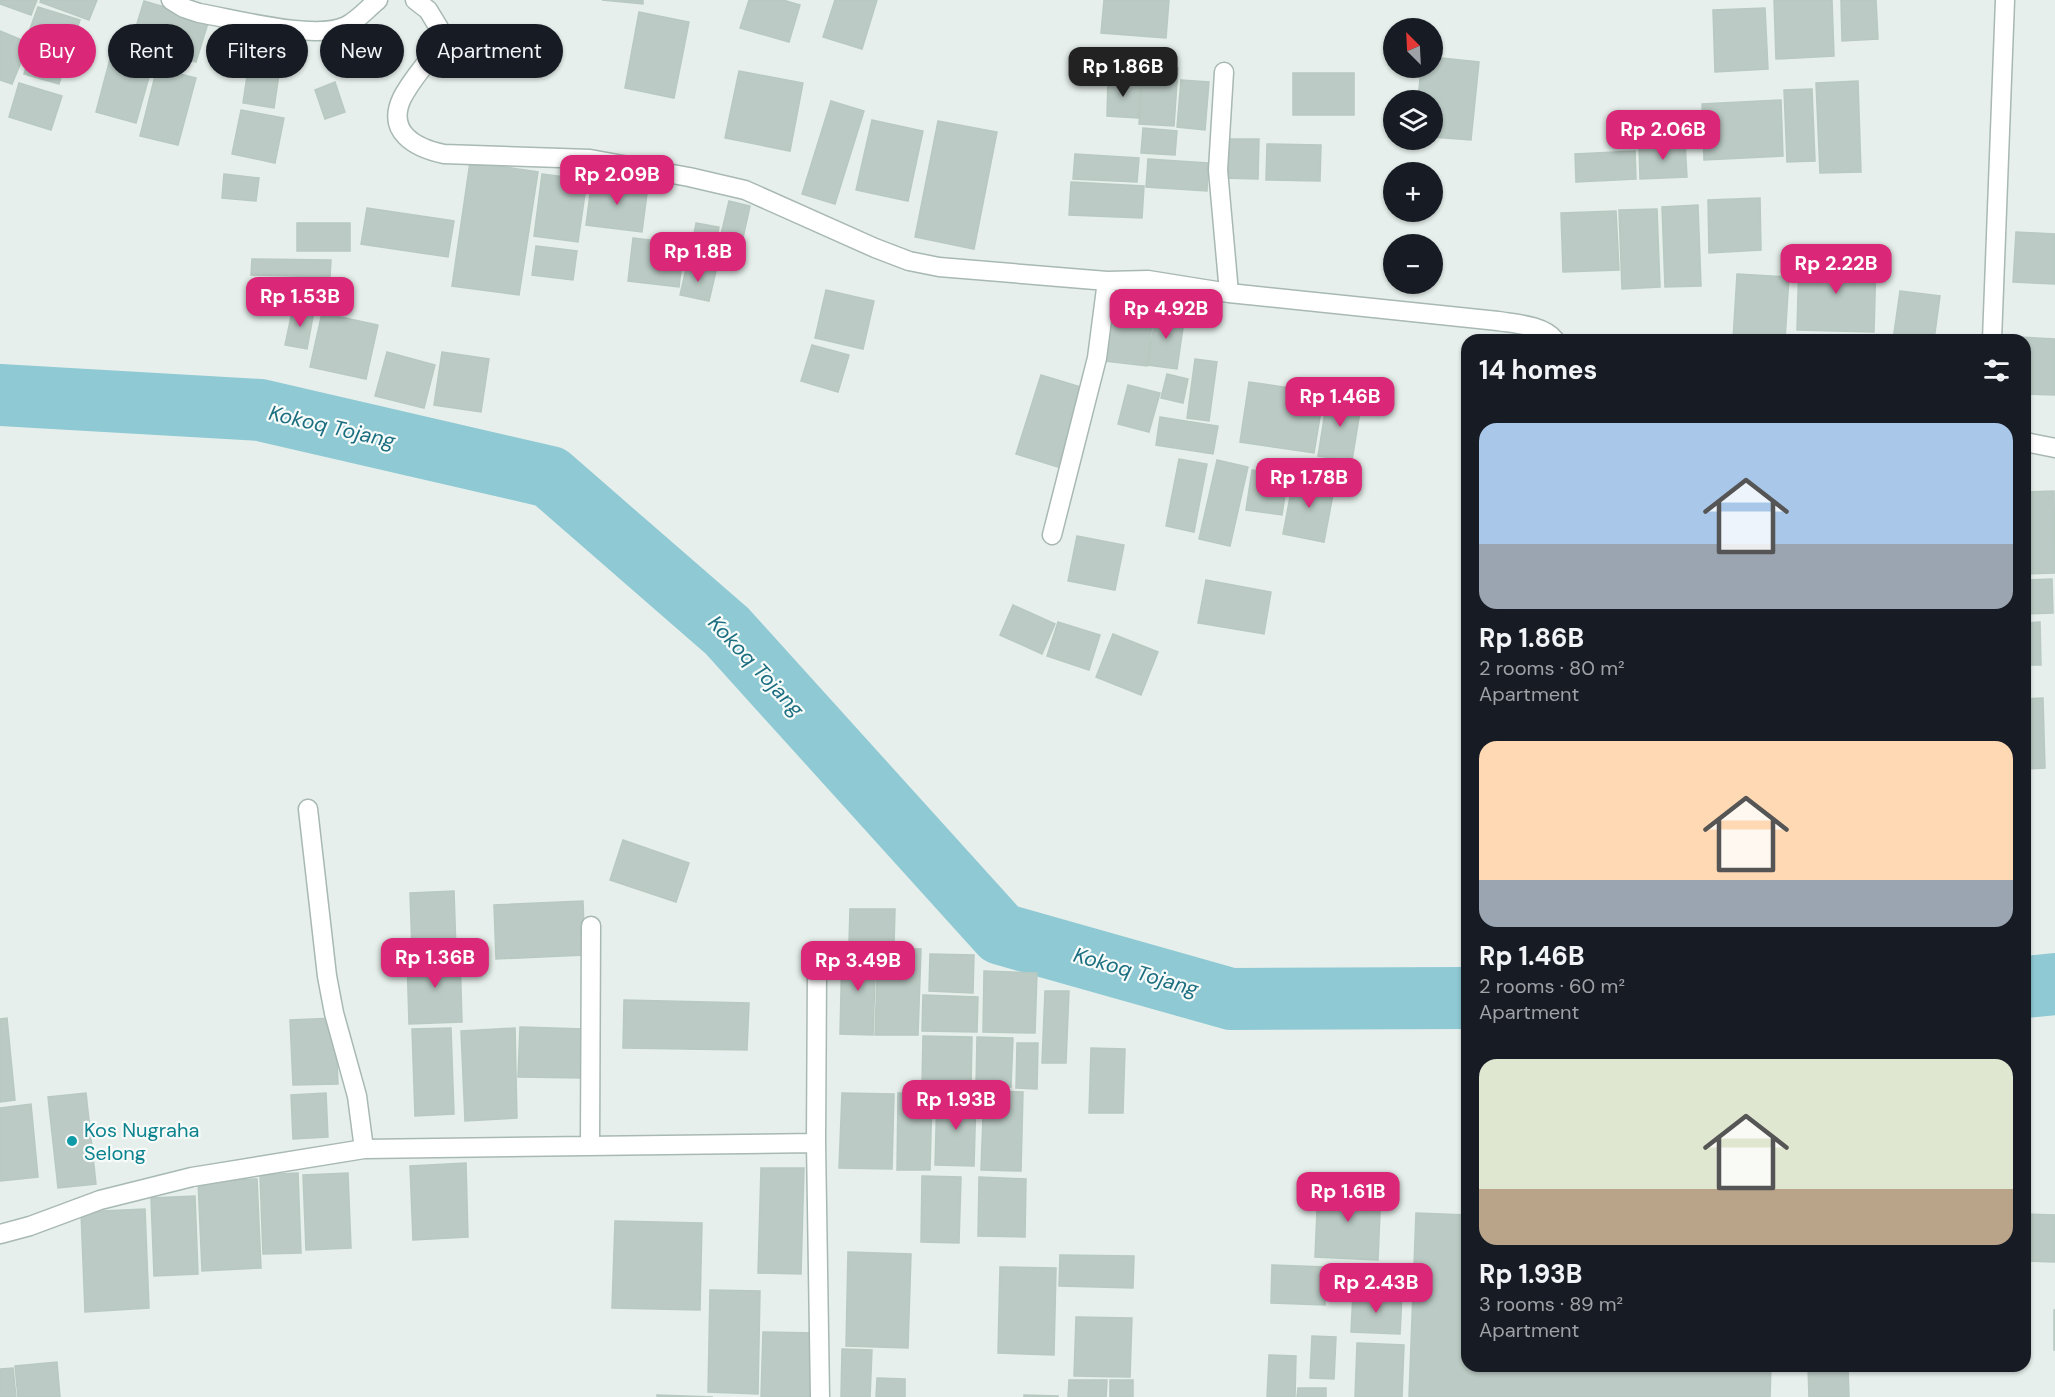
<!DOCTYPE html>
<html lang="en">
<head>
<meta charset="utf-8">
<style>
  :root { --surface:#171b24; --page:#20242c; --text:#f1f3f6; --muted:#9ea1a6; --accent:#db2777 }
  body { margin:0; font-family:"DM Sans",sans-serif; background:var(--page); color:var(--text); height:100vh; display:flex; flex-direction:column; font-size:22px; white-space:nowrap }
  * { box-sizing:border-box; margin:0 }
  p { font-size:20px; color:var(--muted) }
  .icon { flex:none; width:33px; height:33px; fill:none; stroke:currentColor; stroke-width:2; stroke-linecap:round; stroke-linejoin:round }
  .map { position:relative; flex:1; overflow:hidden }
  .drawer { position:absolute; left:1461px; top:334px; width:570px; height:1038px; display:flex; flex-direction:column; background:var(--surface); border-radius:18px; box-shadow:0 2px 4px #0004 }
  .drawer>* { flex:none }
  .hud { position:absolute; left:18px; top:24px; width:570px; height:54px; display:flex; gap:12px }
  .needle { width:39px; rotate:336deg }
  .fabs { position:absolute; left:1383px; top:18px; display:grid; gap:12px }
  .fabs a { display:grid; place-items:center; width:60px; height:60px; border-radius:50%; background:var(--surface); box-shadow:0 2px 4px #0004; font-size:30px }
  .price { position:absolute; translate:-50% -51px; padding:0 14px; border-radius:12px; background:var(--accent); color:#fff; font-size:20px; line-height:39px; filter:drop-shadow(0 2px 3px #0008) }
  .price::after { content:''; position:absolute; left:50%; top:36px; width:18px; height:14px; margin-left:-9px; background:inherit; clip-path:polygon(0 0,100% 0,50% 100%) }
  .price.current { background:#222; color:#fff }
  ul { padding:0; list-style:none }
  li { display:grid; align-content:center; gap:12px; height:318px; padding:0 18px }
  li span { display:grid; place-items:center; height:186px; border-radius:18px; color:#555 }
  li>.icon { margin-inline-start:auto }
  span .icon { width:108px; height:108px; fill:#fffc; stroke-width:1 }
  li b { font-size:26px }
  h2 { display:flex; justify-content:space-between; align-items:center; height:72px; padding:0 18px; font-size:26px }
  .chip { padding:0 21px; border-radius:27px; background:var(--surface); box-shadow:0 2px 4px #0004; font-size:21px; line-height:54px }
  .chip.current { background:var(--accent); color:#fff }
  .map>svg:first-child { display:block }
  .lines { fill:none; stroke-linecap:round; stroke-linejoin:round }
  .river { stroke:#8ec9d4; stroke-width:62 }
  .building { fill:#bbcac4; stroke:#b8c9c2; stroke-width:1.5 }
  .minor-casing { stroke:#a8b8b2; stroke-width:21 }
  .minor { stroke:#fff; stroke-width:18 }
  .culture-dot { fill:#0f9aa8; stroke:#f7fbf9; stroke-width:2 }
  .labels { text-anchor:middle; stroke-width:4.5; stroke-linejoin:round; paint-order:stroke }
  .culture-label { font-size:20px; fill:#0d838f; stroke:#f7fbf9; text-anchor:start }
  .water-label { font-size:21px; font-style:italic; fill:#1c6f80; stroke:#f7fbf9 }
</style>
</head>
<body>
<div class="map">
<svg width="2055" height="1397" viewBox="0 0 2055 1397">
  <rect width="100%" height="100%" fill="#e6efeb"/>
  <g class="lines">
    <path class="river" d="M0,395L260,410L550,477L727,631L1001,934L1231,999L1467,998
      M2025,987L2055,984"/>
  </g>
  <path class="building" d="M0,0H37L31,15L0,4Z
    M41,0H97L89,20L40,2Z
    M602,0H643V4Z
    M749,0H783L800,5L789,42L740,28Z
    M835,0H877L862,49L823,37Z
    M1104,0H1169L1166,38L1101,33Z
    M1774,0H1832L1834,56L1776,59Z
    M1841,0H1876L1878,39L1842,41Z
    M144,1L209,20L196,62L131,43Z
    M38,7L80,20L70,50L27,37Z
    M1765,8L1768,69L1715,72L1713,10Z
    M639,12L689,22L674,98L625,88Z
    M0,31L29,43L12,84L0,80Z
    M247,33L298,42L293,70L242,62Z
    M32,48L67,59L59,84L24,74Z
    M1432,57L1479,62L1471,140L1432,137V100H1418L1421,68H1432Z
    M110,59L151,70L136,123L96,112Z
    M1143,66L1178,68L1174,126L1139,124Z
    M157,68L196,78L178,145L140,136Z
    M248,69L279,74L274,108L243,103Z
    M739,71L803,83L790,151L725,138Z
    M1293,73H1354V115H1293Z
    M1108,77L1141,80L1138,118L1107,116Z
    M1181,80L1209,82L1205,130L1177,127Z
    M1858,81L1861,172L1820,173L1816,83Z
    M335,82L345,112L325,119L315,90Z
    M19,83L62,96L51,130L9,117Z
    M1812,89L1815,161L1787,162L1784,90Z
    M1781,100L1783,156L1704,160L1702,104Z
    M831,101L864,111L835,204L802,194Z
    M241,110L284,118L275,163L232,154Z
    M872,120L923,131L908,201L856,190Z
    M938,121L997,132L974,249L915,237Z
    M1143,128L1177,131L1175,155L1141,153Z
    M1224,139H1259L1258,179L1223,178Z
    M1685,142L1687,177L1640,179L1639,144Z
    M1267,144L1321,145L1320,181L1266,180Z
    M1635,151L1636,179L1576,182L1575,154Z
    M1075,154L1139,158L1137,182L1073,179Z
    M1148,159L1208,163L1207,191L1146,187Z
    M470,162L538,172L519,295L452,286Z
    M224,174L259,178L256,201L222,198Z
    M542,174L587,180L578,242L534,236Z
    M592,179L648,186L642,232L586,225Z
    M1071,182L1144,186L1142,218L1069,215Z
    M1760,198L1761,250L1709,253L1708,200Z
    M729,201L750,206L739,256L717,251Z
    M1698,205L1701,286L1665,287L1662,207Z
    M367,208L454,221L448,257L361,244Z
    M1657,209L1660,287L1622,289L1619,210Z
    M1616,211L1619,270L1563,272L1561,213Z
    M297,223H350V251H297Z
    M696,223L719,227L712,264L689,260Z
    M2016,232L2055,234V284L2013,282Z
    M633,238L684,244L679,287L628,281Z
    M536,246L577,251L573,280L532,275Z
    M1799,258L1876,260L1874,332L1797,330Z
    M252,259L331,260L330,277L251,275Z
    M687,265L716,271L709,301L680,295Z
    M1737,274L1789,277L1785,340H1733Z
    M826,290L874,301L863,349L815,338Z
    M1900,291L1940,296L1934,340H1893Z
    M293,307L314,311L307,349L285,345Z
    M1156,310L1185,314L1177,369L1148,365Z
    M322,313L378,325L366,379L310,367Z
    M1111,318L1152,324L1147,366L1105,361Z
    M2020,337L2055,339V395L2025,394V340H2020Z
    M812,345L849,355L838,392L801,381Z
    M387,352L435,365L424,408L375,396Z
    M442,352L489,359L481,412L434,405Z
    M1195,359L1217,362L1209,421L1187,418Z
    M1167,374L1188,379L1183,403L1161,398Z
    M1041,375L1084,388L1058,467L1016,454Z
    M1249,382L1324,393L1314,453L1240,442Z
    M1128,385L1160,393L1149,432L1118,424Z
    M1328,394L1362,399L1352,461L1318,456Z
    M1160,417L1218,426L1213,454L1156,445Z
    M1179,459L1207,464L1194,532L1166,526Z
    M1217,460L1248,467L1230,546L1199,539Z
    M1252,470L1288,475L1282,515L1246,510Z
    M1294,476L1335,484L1324,542L1283,534Z
    M2054,491L2055,573L2025,574V492Z
    M1077,536L1124,545L1115,590L1068,581Z
    M2052,579L2053,613L2025,614V580Z
    M1206,580L1271,592L1264,634L1198,623Z
    M1013,605L1055,624L1042,654L1000,635Z
    M1058,622L1100,635L1089,670L1047,656Z
    M2040,622L2041,665H2025V623Z
    M1113,634L1158,652L1141,695L1096,677Z
    M2043,698L2045,768L2025,769V699Z
    M623,840L689,863L676,902L610,880Z
    M454,891L456,950L412,951L410,893Z
    M583,901L585,955L496,959L494,905Z
    M850,909H895L894,945L849,944Z
    M878,948L921,949L918,1035H875Z
    M842,949L876,950L873,1035L840,1034Z
    M460,954L462,1022L409,1024L407,957Z
    M930,954L974,955L973,993L929,991Z
    M984,971L1037,973L1035,1033L983,1032Z
    M1045,991H1069L1066,1063H1042Z
    M923,995L978,997L977,1032L922,1031Z
    M624,1000L749,1003L747,1050L623,1048Z
    M7,1018L15,1100L0,1102V1019Z
    M335,1018L338,1084L293,1085L290,1020Z
    M520,1027L584,1029L583,1078L518,1077Z
    M451,1028L454,1114L415,1116L412,1029Z
    M515,1028L517,1118L465,1121L461,1031Z
    M923,1036L972,1037L971,1087L922,1085Z
    M977,1037L1013,1038L1011,1087L976,1086Z
    M1017,1043H1038L1037,1089L1016,1088Z
    M1091,1048L1125,1049L1123,1113H1089Z
    M984,1091L1023,1092L1021,1171L981,1170Z
    M86,1093L96,1184L58,1188L48,1097Z
    M326,1093L328,1137L293,1139L291,1095Z
    M842,1093L894,1094L892,1169L839,1168Z
    M898,1093L932,1094L930,1170H897Z
    M937,1095L976,1096L974,1166L935,1165Z
    M31,1104L38,1177L0,1181V1108Z
    M466,1163L468,1237L413,1240L410,1166Z
    M761,1168H804L801,1274L758,1273Z
    M298,1173L301,1253L263,1254L260,1175Z
    M348,1173L351,1248L306,1250L303,1175Z
    M922,1176L961,1177L959,1243L921,1242Z
    M979,1177L1026,1179L1025,1237L978,1236Z
    M257,1179L261,1268L202,1271L198,1181Z
    M1318,1187L1381,1189L1378,1260L1315,1257Z
    M195,1196L198,1274L154,1276L151,1198Z
    M145,1209L149,1308L85,1312L81,1212Z
    M1416,1213L1467,1215V1366H1771L1770,1397H1409Z
    M2025,1214L2055,1215V1262L2025,1261Z
    M615,1221L702,1223L700,1310L612,1308Z
    M848,1252L911,1254L908,1348L846,1346Z
    M1060,1255L1134,1256L1133,1288L1059,1286Z
    M1272,1265L1326,1267L1325,1305L1271,1303Z
    M1000,1267L1056,1268L1054,1355L998,1353Z
    M710,1290L760,1291L758,1394L708,1392Z
    M1353,1293L1402,1295L1400,1334L1351,1332Z
    M2054,1310H2055V1350H2054Z
    M1076,1317L1132,1318L1130,1377L1074,1376Z
    M763,1332L816,1333L814,1397H761Z
    M1312,1336L1336,1337L1334,1379L1310,1378Z
    M1357,1343L1404,1345L1402,1397H1355Z
    M842,1349L872,1350L870,1397H841Z
    M1269,1355L1296,1356L1295,1397H1267Z
    M57,1362L60,1397H18L15,1366Z
    M1848,1366L1849,1397H1809L1808,1367Z
    M13,1368L16,1397H0V1369Z
    M877,1378L905,1379V1397H876Z
    M1069,1380H1107L1106,1397H1068Z
    M1110,1380H1133V1397H1110Z
    M1298,1388H1326V1397H1297Z
    M657,1395L713,1397H657Z
    M1024,1395L1058,1396V1397H1024Z"/>
  <g class="lines">
    <g class="minor-casing">
      <path id="minor" d="M171,0L184,8L199,13C235,19 315,41 346,26C358,20 368,8 378,0
        M415,0L428,10L439,28C437,36 436,48 432,55C422,69 410,82 402,98C386,132 415,148 444,154L590,159L689,177L745,190L875,248L909,261L939,267L1107,281L1148,280L1229,293L1498,321C1516,324 1543,325 1555,340
        M1224,72L1218,170L1229,293
        M1992,340L2005,0
        M2025,442L2055,448
        M1052,535L1097,358L1107,281
        M308,809L327,976L334,1013L357,1096L364,1149
        M816,1143L817,970
        M590,1145L591,926
        M0,1234L30,1226L100,1200L192,1177L364,1149L816,1143L820,1397"/>
    </g>
    <use href="#minor" class="minor"/>
  </g>
  <circle class="culture-dot" cx="72" cy="1141" r="6"/>
  <g class="labels">
    <g class="culture-label">
      <text x="84" y="1137">Kos Nugraha<tspan x="84" dy="23">Selong</tspan></text>
    </g>
    <g class="water-label">
      <text transform="translate(332 427) rotate(13)" y="7">Kokoq Tojang</text>
      <text transform="translate(756 666) rotate(47)" y="7">Kokoq Tojang</text>
      <text transform="translate(1136 972) rotate(16)" y="7">Kokoq Tojang</text>
    </g>
  </g>
</svg>
<div class="fabs">
<a><svg class="needle" viewBox="-14 -14 28 28"><path d="M0-13l5 13h-10z" fill="#e53935"/><path d="M0 13l5-13h-10z" fill="#9ea1a6"/></svg></a>
<a><svg class="icon" aria-label="layers" viewBox="0 0 24 24"><path d="M12 4l9 5-9 5-9-5zM3 14l9 5 9-5"/></svg></a>
<a>+</a>
<a>−</a>
</div>
<b class="price current" style="left:1123px;top:98px">Rp 1.86B</b>
<b class="price" style="left:1663px;top:161px">Rp 2.06B</b>
<b class="price" style="left:617px;top:206px">Rp 2.09B</b>
<b class="price" style="left:698px;top:283px">Rp 1.8B</b>
<b class="price" style="left:1836px;top:295px">Rp 2.22B</b>
<b class="price" style="left:300px;top:328px">Rp 1.53B</b>
<b class="price" style="left:1166px;top:340px">Rp 4.92B</b>
<b class="price" style="left:1340px;top:428px">Rp 1.46B</b>
<b class="price" style="left:1309px;top:509px">Rp 1.78B</b>
<b class="price" style="left:435px;top:989px">Rp 1.36B</b>
<b class="price" style="left:858px;top:992px">Rp 3.49B</b>
<b class="price" style="left:956px;top:1131px">Rp 1.93B</b>
<b class="price" style="left:1348px;top:1223px">Rp 1.61B</b>
<b class="price" style="left:1376px;top:1314px">Rp 2.43B</b>
<div class="hud">
<a class="chip current">Buy</a>
<a class="chip">Rent</a>
<a class="chip">Filters</a>
<a class="chip">New</a>
<a class="chip">Apartment</a>
</div>
<section class="drawer">
<h2>14 homes<svg class="icon" aria-label="filters" viewBox="0 0 24 24"><path d="M4 7h16M4 17h16"/><circle cx="9" cy="7" r="2"/><circle cx="15" cy="17" r="2"/></svg></h2>
<ul>
<li><span style="background:linear-gradient(#a9c7e8 65%,#9aa5b1 0)"><svg class="icon" aria-label="home" viewBox="0 0 24 24"><path d="M3 11l9-7 9 7M6 9v11h12V9"/></svg></span><div><b>Rp 1.86B</b><p>2 rooms · 80 m²</p><p>Apartment</p></div></li>
<li><span style="background:linear-gradient(#ffd9b3 75%,#9aa5b1 0)"><svg class="icon" aria-label="home" viewBox="0 0 24 24"><path d="M3 11l9-7 9 7M6 9v11h12V9"/></svg></span><div><b>Rp 1.46B</b><p>2 rooms · 60 m²</p><p>Apartment</p></div></li>
<li><span style="background:linear-gradient(#dfe7d0 70%,#b9a48a 0)"><svg class="icon" aria-label="home" viewBox="0 0 24 24"><path d="M3 11l9-7 9 7M6 9v11h12V9"/></svg></span><div><b>Rp 1.93B</b><p>3 rooms · 89 m²</p><p>Apartment</p></div></li>
</ul>
</section>
</div>
</body>
</html>
